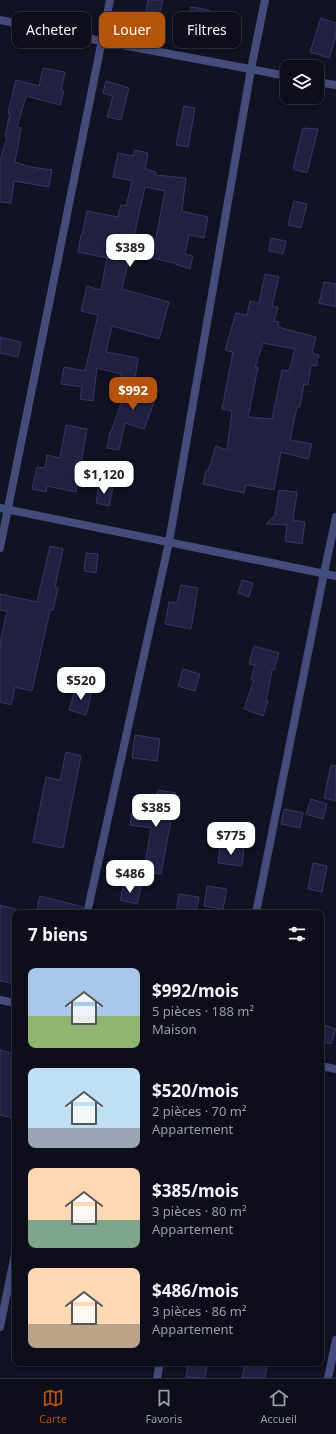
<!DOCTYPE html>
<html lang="fr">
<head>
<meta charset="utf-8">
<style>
  :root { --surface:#0d0e1a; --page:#1b1c27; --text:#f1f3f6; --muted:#9a9ca2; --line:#2d2e39; --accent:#b45309 }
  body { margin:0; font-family:"Noto Sans",sans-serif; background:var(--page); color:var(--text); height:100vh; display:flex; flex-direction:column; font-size:15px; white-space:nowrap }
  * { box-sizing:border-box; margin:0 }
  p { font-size:13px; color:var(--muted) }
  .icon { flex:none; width:22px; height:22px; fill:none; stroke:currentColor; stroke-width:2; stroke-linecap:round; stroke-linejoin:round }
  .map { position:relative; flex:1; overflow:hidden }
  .sheet { position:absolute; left:12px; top:910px; width:312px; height:456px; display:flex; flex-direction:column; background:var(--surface); border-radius:8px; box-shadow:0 2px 6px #0003,0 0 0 1px var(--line) }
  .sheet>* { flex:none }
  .guide { position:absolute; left:12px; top:12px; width:312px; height:36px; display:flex; gap:8px }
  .fabs { position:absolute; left:280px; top:60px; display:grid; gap:8px }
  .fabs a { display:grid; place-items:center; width:44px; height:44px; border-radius:8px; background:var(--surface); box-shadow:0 2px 6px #0003,0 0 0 1px var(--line); font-size:20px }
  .price { position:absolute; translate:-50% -34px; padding:0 9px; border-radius:8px; background:#fff; color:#222; font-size:13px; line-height:26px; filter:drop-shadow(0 1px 2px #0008) }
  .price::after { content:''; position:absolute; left:50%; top:24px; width:12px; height:9px; margin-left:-6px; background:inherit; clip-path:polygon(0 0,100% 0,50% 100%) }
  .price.selected { background:var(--accent); color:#fff }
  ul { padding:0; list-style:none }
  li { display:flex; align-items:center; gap:12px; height:100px; padding:0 16px }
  li span { display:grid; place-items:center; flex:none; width:112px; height:80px; border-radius:8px; color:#555 }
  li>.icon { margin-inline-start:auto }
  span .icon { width:48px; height:48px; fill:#fffc; stroke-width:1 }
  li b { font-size:17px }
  h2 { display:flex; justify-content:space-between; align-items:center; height:48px; padding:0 16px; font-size:17px }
  .pill { padding:0 14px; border-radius:8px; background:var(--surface); box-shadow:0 2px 6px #0003,0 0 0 1px var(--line); font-size:14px; line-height:36px }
  .pill.selected { background:var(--accent); color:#fff }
  .tab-bar { display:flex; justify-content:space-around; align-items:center; height:56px; border-top:1px solid var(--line); background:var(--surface); font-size:11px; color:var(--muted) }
  .tab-bar a { display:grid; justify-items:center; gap:2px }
  .tab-bar .selected { color:var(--accent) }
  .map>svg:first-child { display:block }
  .building { fill:#202041; stroke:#36356a; fill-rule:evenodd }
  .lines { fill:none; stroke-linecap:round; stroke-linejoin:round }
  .minor { stroke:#434c7b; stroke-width:8 }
  .tertiary { stroke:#434c7b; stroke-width:8 }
</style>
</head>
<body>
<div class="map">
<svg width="336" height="1378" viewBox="0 0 336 1378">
  <rect width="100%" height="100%" fill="#111222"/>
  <path class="building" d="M148,0H163L159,15L146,11Z
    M191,7L209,10L205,32L187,28Z
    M321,18L336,23V37L329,58L310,52Z
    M43,68L65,72L61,91H64L60,105L26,96L17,127L21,128L15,162L31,167L52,170L49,187L14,181L11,203L0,202V161L7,137H5L10,113H8L16,80L39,86Z
    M106,81L129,88L121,120L107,117L113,96L103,93Z
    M184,106L195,108L188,147L176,145Z
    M303,128L318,129L307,173L293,169Z
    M135,150L148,153L145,169L156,172L155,175L186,178L182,211L208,217L204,238L189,235L185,254L193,256L190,269L175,264V263L152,258L165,191L145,187L122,289L169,302L159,339L112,326L106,352L138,358L135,379L121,377V374L97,368L93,401L80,399L82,387L61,384L64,367L85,371L98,315L81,311L87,286L101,290L107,258L78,252L81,235H82L87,211L118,217L121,205L126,206L132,181L113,177L118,153L133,156Z
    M294,201L307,204L301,228L288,225Z
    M271,238L286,241L283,254L269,251Z
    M265,274L279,277L272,306L278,307L274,321L279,322L278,327L316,337L312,353L319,355L316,366L311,365L308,385L304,384L300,407H297L290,440L312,444L308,459L281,452L274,490L246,485L244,493L203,484L206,470L208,471L216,446L227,450L232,411L222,409L233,352L225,350L236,313L247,315L250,301L259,303ZM263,343L295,349L289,371L282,370L272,419L248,417L258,367H255Z
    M324,282L336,284V307L319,303Z
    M0,337L21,342L18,357L0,353Z
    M129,381L158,388L154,403L144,429L125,423L119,450L107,448L110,432H111Z
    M66,425L87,429L76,492L47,486L46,492L32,489L37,467L45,468L47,455L60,458Z
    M99,484L113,487L109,506L96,503Z
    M279,490L297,492L293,520L305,522L302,544L285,541L287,525L266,524L275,515Z
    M50,546L63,549L55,587L58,588L53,610H50L32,691L15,687L11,705L0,702V644L7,611L0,610V594L37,602Z
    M86,553L98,554L96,573L84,571Z
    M242,580L253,583L249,597L238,593Z
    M181,585L198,588L191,629L165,624L169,602L177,603Z
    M254,646L279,653L274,670H272L266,701H268L263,716L244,709L254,680H251L255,665L249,664Z
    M183,669L200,674L195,691L178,686Z
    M76,687L92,691L86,715L69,710Z
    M135,735L160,739L157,761L132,758Z
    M66,752L81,756L63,848L33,842L46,777L60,780Z
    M331,765L336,766V801L324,798Z
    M158,790L176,793L161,874L144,871L151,828L130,825L133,806L155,809Z
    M311,799L327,804L323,819L306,814Z
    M284,809L303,813L300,828L281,824Z
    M220,845L244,848L242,866L218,863Z
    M313,863L327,866L322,892L308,889Z
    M124,883L141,887L137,904L120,900Z
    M207,886L227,889L223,909L204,906Z
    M179,894L199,897L196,913H176Z
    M40,896L83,907L82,913H36Z
    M0,905L15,909V984L0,981Z
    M324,1025L336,1029L331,1044L321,1041V1035Z
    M0,1050L15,1054V1118L0,1115Z
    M245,1363H268L265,1378H242Z
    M188,1364L207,1367L205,1378L186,1377Z"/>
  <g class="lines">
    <path class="minor" d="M0,20L101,41L287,76
      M317,82L336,85
      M0,508L336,576
      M0,548L110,0
      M87,913L169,542L251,69L265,0
      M256,913L324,573L336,517
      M0,1327L15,1254
      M157,1378L160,1363
      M328,1378L336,1340"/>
    <path class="tertiary" d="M0,1000L15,1003
      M321,1066L336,1069"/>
  </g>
</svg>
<div class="fabs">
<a><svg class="icon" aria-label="layers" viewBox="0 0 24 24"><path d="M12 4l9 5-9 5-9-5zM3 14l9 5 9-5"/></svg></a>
</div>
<b class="price" style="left:130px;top:268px">$389</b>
<b class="price selected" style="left:133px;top:411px">$992</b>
<b class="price" style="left:104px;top:495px">$1,120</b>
<b class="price" style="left:81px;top:701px">$520</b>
<b class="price" style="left:156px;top:828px">$385</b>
<b class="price" style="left:231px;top:856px">$775</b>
<b class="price" style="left:130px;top:894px">$486</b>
<div class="guide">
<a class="pill">Acheter</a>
<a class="pill selected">Louer</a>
<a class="pill">Filtres</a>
</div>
<section class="sheet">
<h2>7 biens<svg class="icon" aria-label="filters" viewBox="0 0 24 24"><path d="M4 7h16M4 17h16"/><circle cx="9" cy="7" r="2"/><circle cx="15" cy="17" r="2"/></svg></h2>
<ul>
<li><span style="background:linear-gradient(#a9c7e8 60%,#8fb573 0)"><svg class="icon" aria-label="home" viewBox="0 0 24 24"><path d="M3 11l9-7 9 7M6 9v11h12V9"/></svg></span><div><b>$992/mois</b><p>5 pièces · 188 m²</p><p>Maison</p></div></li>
<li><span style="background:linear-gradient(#bfe0f5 75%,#9aa5b1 0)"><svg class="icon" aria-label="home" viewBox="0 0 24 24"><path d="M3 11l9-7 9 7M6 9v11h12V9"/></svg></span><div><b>$520/mois</b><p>2 pièces · 70 m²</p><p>Appartement</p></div></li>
<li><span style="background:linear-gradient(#ffd9b3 65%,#7fa58c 0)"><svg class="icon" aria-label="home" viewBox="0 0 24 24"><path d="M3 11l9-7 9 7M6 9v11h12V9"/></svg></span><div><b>$385/mois</b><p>3 pièces · 80 m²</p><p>Appartement</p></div></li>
<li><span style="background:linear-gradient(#ffd9b3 70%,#b9a48a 0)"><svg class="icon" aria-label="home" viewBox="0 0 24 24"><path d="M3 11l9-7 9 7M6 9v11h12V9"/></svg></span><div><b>$486/mois</b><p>3 pièces · 86 m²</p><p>Appartement</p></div></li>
</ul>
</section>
</div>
<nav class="tab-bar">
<a class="selected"><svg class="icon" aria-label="map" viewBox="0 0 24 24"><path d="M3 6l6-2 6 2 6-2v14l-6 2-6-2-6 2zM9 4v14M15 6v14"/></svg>Carte</a>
<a><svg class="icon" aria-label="saved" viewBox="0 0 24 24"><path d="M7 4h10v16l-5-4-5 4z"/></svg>Favoris</a>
<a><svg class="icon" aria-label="home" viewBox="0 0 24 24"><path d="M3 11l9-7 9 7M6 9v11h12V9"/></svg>Accueil</a>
</nav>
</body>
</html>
